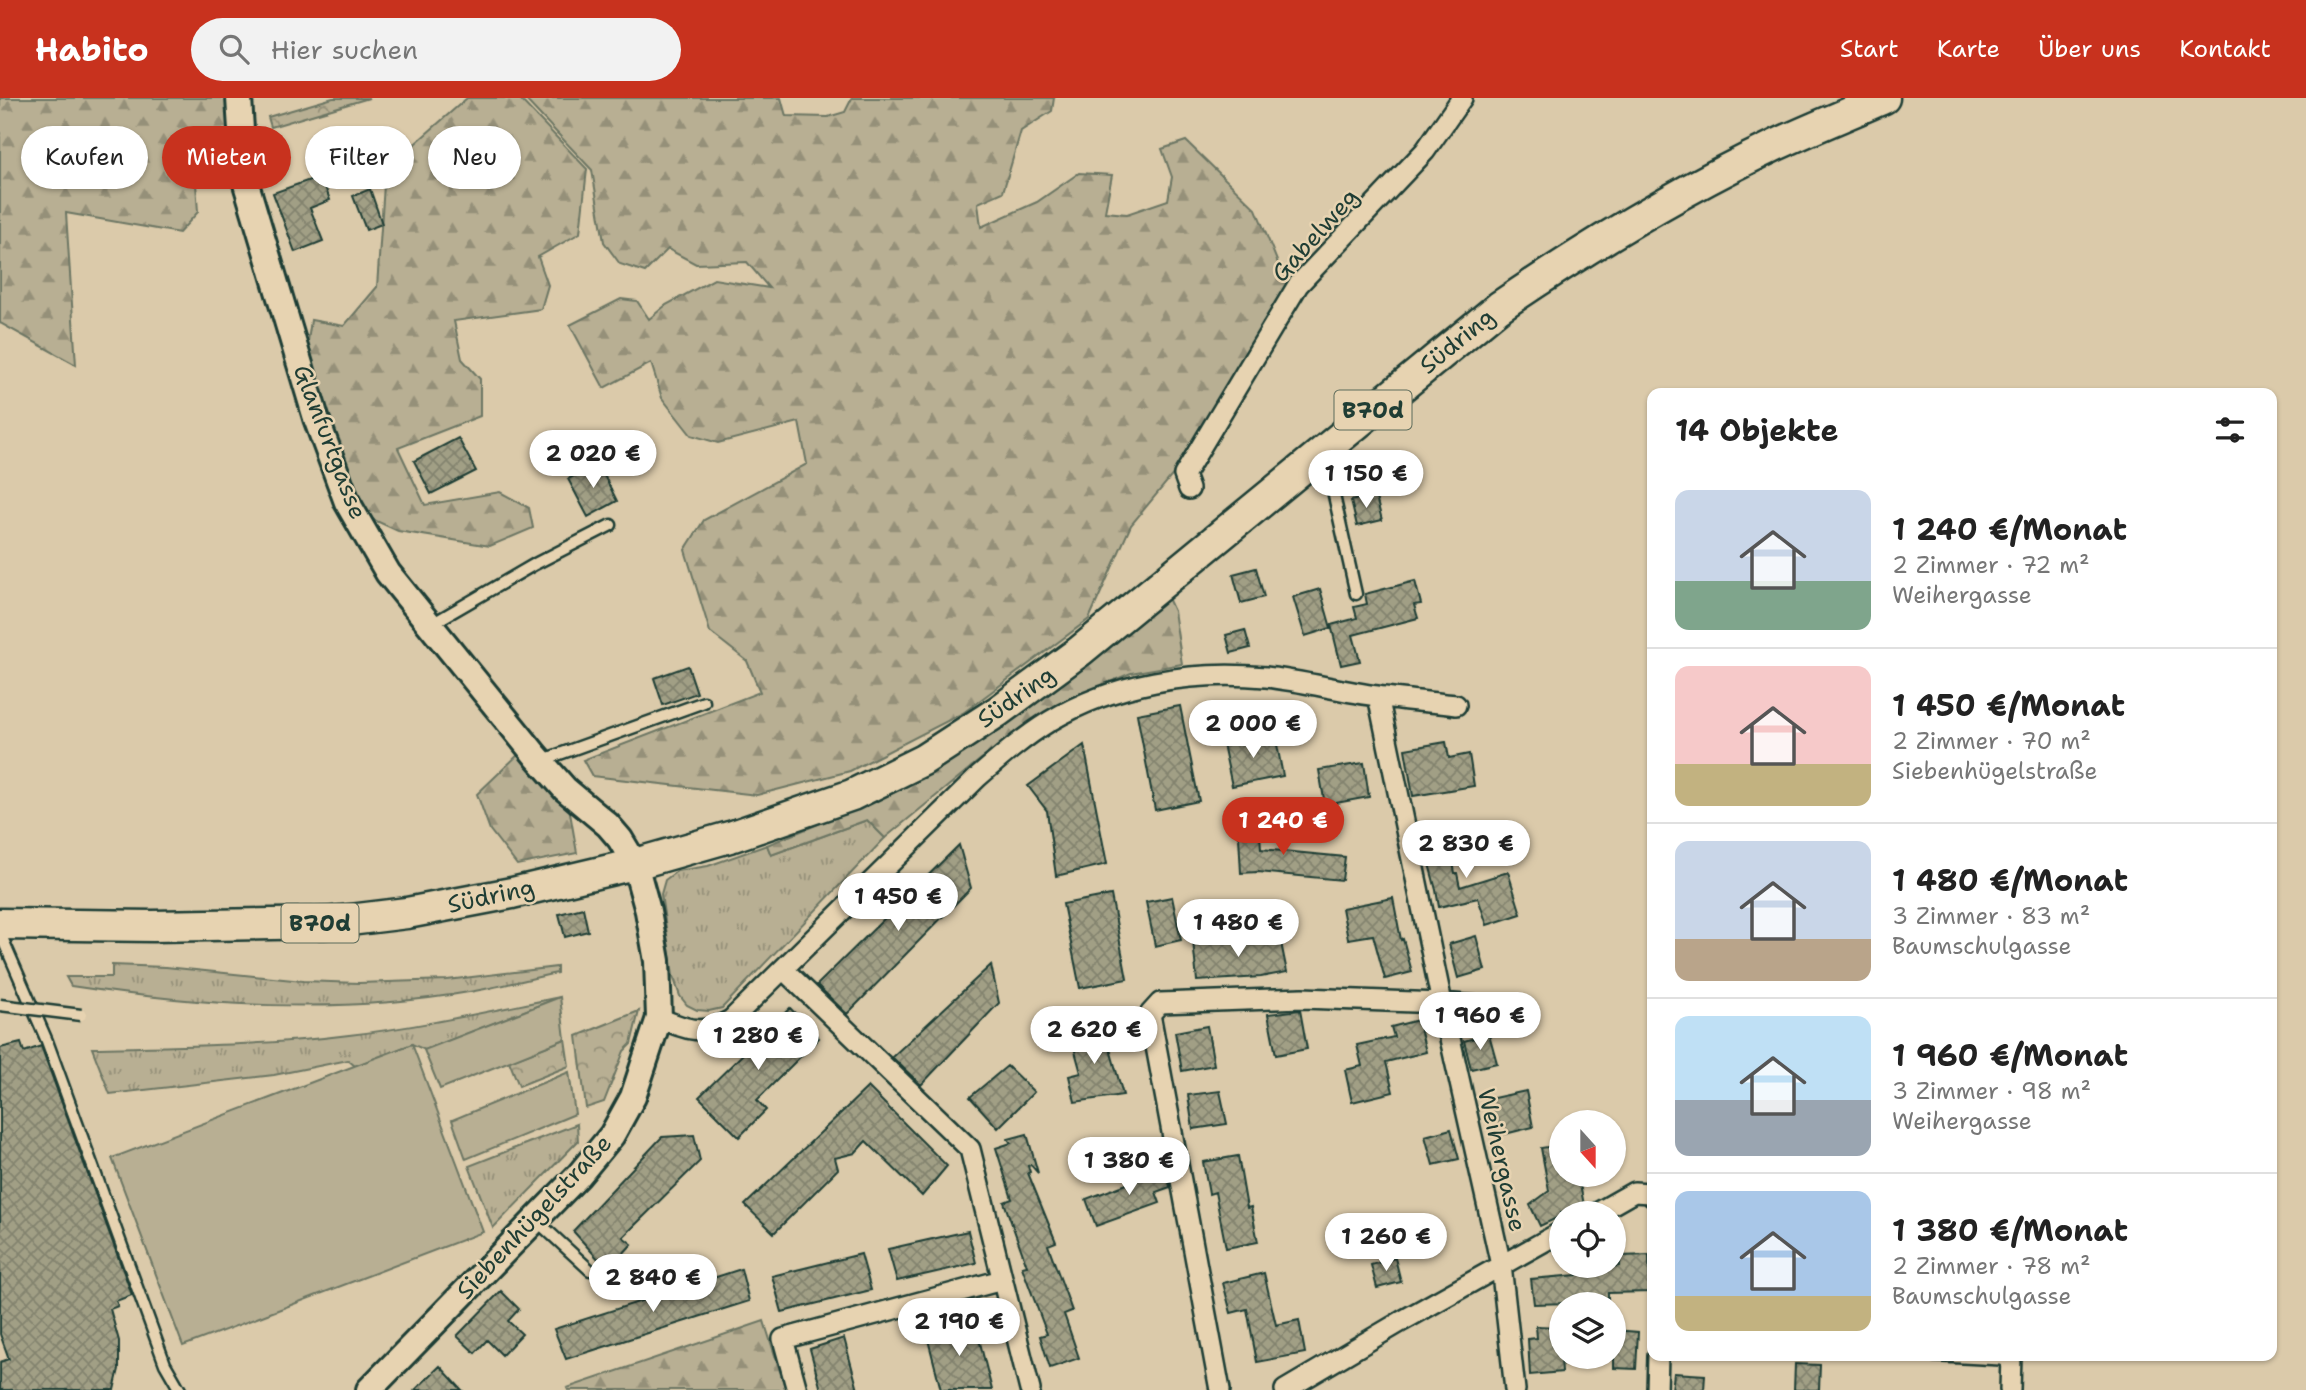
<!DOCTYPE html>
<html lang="de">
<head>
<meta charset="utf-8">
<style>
  :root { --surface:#fff; --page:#f2f2f2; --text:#222; --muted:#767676; --line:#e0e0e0; --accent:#c8321e }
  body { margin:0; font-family:"Shantell Sans",sans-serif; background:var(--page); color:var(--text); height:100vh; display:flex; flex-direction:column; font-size:26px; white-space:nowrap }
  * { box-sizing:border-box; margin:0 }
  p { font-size:23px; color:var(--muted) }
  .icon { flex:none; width:38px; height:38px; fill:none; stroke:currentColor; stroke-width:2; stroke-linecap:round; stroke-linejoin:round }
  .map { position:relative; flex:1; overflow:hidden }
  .sheet { position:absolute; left:1647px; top:290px; width:630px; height:973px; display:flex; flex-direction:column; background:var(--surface); border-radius:14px; box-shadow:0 2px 5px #0004 }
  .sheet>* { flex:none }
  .hud { position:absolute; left:21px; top:28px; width:665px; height:63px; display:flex; gap:14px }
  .needle { width:46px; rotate:159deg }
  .controls { position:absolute; left:1549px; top:1012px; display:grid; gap:14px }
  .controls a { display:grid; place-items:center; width:77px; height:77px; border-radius:50%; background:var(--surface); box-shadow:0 2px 5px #0004; font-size:35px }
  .price { position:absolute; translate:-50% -60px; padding:0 16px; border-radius:24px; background:#fff; color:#222; font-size:23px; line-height:46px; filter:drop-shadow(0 2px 4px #0008) }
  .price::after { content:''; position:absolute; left:50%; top:42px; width:21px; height:16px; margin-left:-10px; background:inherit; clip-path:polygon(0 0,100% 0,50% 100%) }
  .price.selected { background:var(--accent); color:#fff }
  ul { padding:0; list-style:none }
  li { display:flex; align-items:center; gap:21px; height:175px; padding:0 28px }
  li+li { border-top:2px solid var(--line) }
  li span { display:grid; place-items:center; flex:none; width:196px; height:140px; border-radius:14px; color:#555 }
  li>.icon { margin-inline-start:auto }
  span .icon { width:84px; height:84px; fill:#fffc; stroke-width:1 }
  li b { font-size:30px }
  h2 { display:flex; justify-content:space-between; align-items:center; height:84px; padding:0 28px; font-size:30px }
  .pill { padding:0 24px; border-radius:32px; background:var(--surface); box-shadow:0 2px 5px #0004; font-size:24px; line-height:63px }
  .pill.selected { background:var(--accent); color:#fff }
  header { display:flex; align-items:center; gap:42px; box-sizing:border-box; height:98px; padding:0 35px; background:var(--accent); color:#fff }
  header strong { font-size:33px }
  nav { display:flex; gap:38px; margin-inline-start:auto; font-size:24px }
  .search { width:490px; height:63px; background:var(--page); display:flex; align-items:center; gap:18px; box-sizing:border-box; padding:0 24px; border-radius:38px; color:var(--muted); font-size:26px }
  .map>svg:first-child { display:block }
  .grass { fill:url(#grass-tufts); stroke:#6c7664; stroke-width:2 }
  .forest { fill:url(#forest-firs); stroke:#6c7664; stroke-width:2 }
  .park { fill:url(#park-crowns); stroke:#6c7664; stroke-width:2 }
  .garden { fill:#b8af93; stroke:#6c7664; stroke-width:2 }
  .building { fill:url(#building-cross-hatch); stroke:#1f3d34; stroke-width:2 }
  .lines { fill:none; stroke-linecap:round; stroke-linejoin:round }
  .service-casing { stroke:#1f3d34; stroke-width:15 }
  .minor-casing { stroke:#1f3d34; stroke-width:24 }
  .tertiary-casing { stroke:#1f3d34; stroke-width:30 }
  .primary-casing { stroke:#1f3d34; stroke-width:35 }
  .service { stroke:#e7d3b1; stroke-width:10 }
  .minor { stroke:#e7d3b1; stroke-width:19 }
  .tertiary { stroke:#e7d3b1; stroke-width:24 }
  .primary { stroke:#e7d3b1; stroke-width:30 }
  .service-bridge-casing { stroke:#1f3d34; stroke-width:15; stroke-linecap:butt }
  .service-bridge { stroke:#e7d3b1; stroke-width:10 }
  .labels { text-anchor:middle; stroke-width:5; stroke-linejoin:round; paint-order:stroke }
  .shield { fill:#e7d3b1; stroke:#5b6a5a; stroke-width:2 }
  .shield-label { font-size:23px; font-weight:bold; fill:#1f3d34 }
  .street-label { font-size:24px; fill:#1f3d34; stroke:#e7d3b1 }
</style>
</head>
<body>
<header>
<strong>Habito</strong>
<div class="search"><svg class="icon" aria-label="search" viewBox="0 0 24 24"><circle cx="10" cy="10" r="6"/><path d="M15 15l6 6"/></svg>Hier suchen</div>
<nav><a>Start</a><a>Karte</a><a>Über uns</a><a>Kontakt</a></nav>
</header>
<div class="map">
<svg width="2306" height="1292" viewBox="0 0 2306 1292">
  <defs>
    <pattern id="grass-tufts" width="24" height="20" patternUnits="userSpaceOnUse" patternTransform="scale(1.75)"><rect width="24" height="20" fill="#b8af93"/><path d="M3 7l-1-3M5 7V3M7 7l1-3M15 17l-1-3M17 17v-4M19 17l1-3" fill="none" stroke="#959079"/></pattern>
    <pattern id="forest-firs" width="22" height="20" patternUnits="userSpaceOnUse" patternTransform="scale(1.75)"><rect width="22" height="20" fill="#b8af93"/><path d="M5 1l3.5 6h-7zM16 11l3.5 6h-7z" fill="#959079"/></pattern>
    <pattern id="park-crowns" width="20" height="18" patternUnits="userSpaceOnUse" patternTransform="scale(1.75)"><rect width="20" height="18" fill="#b8af93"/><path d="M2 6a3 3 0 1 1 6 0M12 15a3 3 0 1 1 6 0" fill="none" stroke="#959079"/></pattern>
    <pattern id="building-cross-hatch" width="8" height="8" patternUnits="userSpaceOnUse" patternTransform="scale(1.75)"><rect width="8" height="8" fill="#a19f85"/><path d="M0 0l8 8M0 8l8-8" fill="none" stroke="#83836e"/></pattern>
  </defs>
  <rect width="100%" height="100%" fill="#dbcaaa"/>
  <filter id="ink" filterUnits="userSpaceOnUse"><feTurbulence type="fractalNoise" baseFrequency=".0143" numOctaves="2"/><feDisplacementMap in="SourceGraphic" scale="14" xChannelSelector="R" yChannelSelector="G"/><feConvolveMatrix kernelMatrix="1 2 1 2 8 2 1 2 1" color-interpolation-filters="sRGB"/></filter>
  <g filter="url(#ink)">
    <path class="grass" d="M867,722L885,740L722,910L709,913L697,912L687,907L680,898L673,878L661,796L665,782L677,773L708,768L767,747L771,757Z
      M112,867L166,869L303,883L359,885L447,882L557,869V875C528,881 499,889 469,894C337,917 203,908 71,888L66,879H112Z
      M560,899L425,952L412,946L355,968L348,962L274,977L110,996L92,950C177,948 264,948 349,937C420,929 490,913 560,899Z
      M577,1026L578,1043L493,1130L469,1068Z"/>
    <path class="forest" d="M0,0H233L234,38L193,43L198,114L179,135L66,115L76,267L0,225Z
      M467,0H519L587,71L580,135L538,159L548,187L541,211L454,223L462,261L480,281V318L398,350L425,407L500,394L529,410L533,430L490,448L398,433L372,421L347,375L307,250L311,222L344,228L377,189L385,72Z
      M524,0H781L786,18L828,19L845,14L852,0H1054L1052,13L1021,33L1003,94L978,105L981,129L1037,104L1079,75L1112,77L1105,114L1127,116L1168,102L1172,79L1162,51L1186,43L1256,111L1287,188L1175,374L1131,427L1089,521L963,615L850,673L757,697L592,678L583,662L760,594L747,563L710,534L685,452L704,422L807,366L799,324L718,345L691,337L662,300L651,265L604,290L570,227L621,201L637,203L649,221L666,207L714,181L769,190L747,164L696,166L668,151L645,174L620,166L604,144L592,72Z
      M1167,498L1174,513L1182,566L1131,575L1077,598L981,661L885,740L867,722L771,757L767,747L889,697L946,665L1078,571Z
      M522,653L569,709L577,755L517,767L490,732L477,696Z
      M764,1223L786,1292H568L567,1290Z"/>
    <path class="park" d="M333,0H369L271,29L268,19Z
      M639,913L631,946L624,953L604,1004L586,1010L577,938Z
      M565,941L569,968L519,988L509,963Z"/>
    <path class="garden" d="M560,899L565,941L440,991L424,952Z
      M412,946L483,1134L183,1248L112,1060Z
      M569,974L575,1016L466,1061L452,1022Z"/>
    <path class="building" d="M321,78L330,102L310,110L323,143L295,154L273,95Z
      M370,91L382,126L366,132L353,98Z
      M458,340L476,373L431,396L414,363Z
      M598,365L617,403L588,419L568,381Z
      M1375,396L1382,422L1357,428L1351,403Z
      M1256,470L1264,499L1241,505L1233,476Z
      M1415,483L1421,506L1414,507L1418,520L1353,537L1360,563L1341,567L1331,527L1357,520L1354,509L1367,506L1365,496Z
      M1320,491L1331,530L1305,538L1293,499Z
      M1245,532L1250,550L1231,555L1226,537Z
      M688,568L697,595L663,607L654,580Z
      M1180,608L1199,703L1155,712L1137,616Z
      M1275,636L1283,678L1232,688L1223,646Z
      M1446,644L1449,660L1469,656L1474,688L1413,698L1405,651Z
      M1084,647L1107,766L1056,778L1047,713L1028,688Z
      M1364,665L1369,699L1325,707L1319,672Z
      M1259,720L1261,751L1345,759L1342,782L1258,774L1241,775L1238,721Z
      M1446,727L1455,775H1457L1460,789L1508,774L1521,816L1487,827L1478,800L1439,809L1436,792L1429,766H1426L1419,732Z
      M959,747L971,790L847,916L817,887Z
      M1111,797L1127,881L1080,890L1063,806Z
      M1172,799L1181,842L1155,848L1146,804Z
      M1393,800L1401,842L1403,841L1412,874L1385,881L1373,837L1348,841L1342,810Z
      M583,810L588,833L565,839L559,816Z
      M1476,838L1485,872L1458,880L1449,846Z
      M1240,839V848L1280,840L1287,874L1261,879L1197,883L1193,843Z
      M991,867L999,905L921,987L892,959Z
      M790,910L819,940L757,1002L766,1012L739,1039L699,999Z
      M1300,912L1307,951L1276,957L1268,916Z
      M1418,922L1426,954L1386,964L1393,994L1352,1004L1345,972L1362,968L1357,947L1394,939L1391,929Z
      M1103,926L1123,997L1075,1004L1069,978L1081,975L1070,935Z
      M1207,928L1214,967L1182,973L1175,934Z
      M1489,936L1497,965L1471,971L1464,943Z
      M21,945L24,954L41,948L132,1197L116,1203L118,1208L110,1211L119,1243V1271L114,1292H0V1264L9,1261L0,1236V950Z
      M1007,968L1034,994L998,1030L970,999Z
      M868,989L947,1068L922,1098L866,1043L855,1055L835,1060L838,1071L774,1135L745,1107Z
      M1220,993L1227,1026L1193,1031L1188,997Z
      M1526,993L1533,1029L1497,1038L1489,1001Z
      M1451,1031L1459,1061L1433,1067L1425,1038Z
      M1027,1036L1038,1075L1031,1067L1028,1068L1030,1074L1028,1075L1056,1144L1048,1147L1072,1213L1064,1216L1079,1260L1050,1270L1040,1238L1047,1236L1022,1169L1027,1168L1004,1104L1012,1101L996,1050L1011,1045L1008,1041Z
      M694,1037L700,1063L623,1139L632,1146L608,1172L573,1133L662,1039Z
      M1561,1047V1076H1578L1584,1107L1568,1115H1561V1118L1540,1128L1530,1107L1549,1093L1541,1050Z
      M1238,1058L1247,1110L1251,1109L1258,1144L1226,1150L1215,1094L1209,1096L1203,1064Z
      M1165,1067L1170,1089L1156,1094L1160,1105L1096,1128L1086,1101L1151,1077L1150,1072Z
      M968,1133L976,1165L897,1183L888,1151Z
      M861,1156L871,1192L782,1214L772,1178Z
      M1649,1157L1650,1194L1608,1195V1204L1534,1206L1531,1181L1577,1177V1170L1620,1168V1158Z
      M1395,1160L1401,1184L1377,1190L1371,1167Z
      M741,1171L749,1203L566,1261L554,1231Z
      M1264,1175L1276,1227L1299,1222L1305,1255L1257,1264L1247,1211L1231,1215L1223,1185Z
      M501,1193L519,1211L508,1223L522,1236L502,1257L487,1242L475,1255L457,1238Z
      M974,1221L992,1292H941L926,1234Z
      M1536,1228L1559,1229L1562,1274L1530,1277L1528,1241L1537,1240Z
      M1614,1232L1638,1234L1636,1271L1614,1270Z
      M844,1240L858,1292H821L810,1251Z
      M1795,1266L1820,1267L1819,1292H1794Z
      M440,1268L462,1292H415Z
      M1674,1275L1705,1277L1704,1292H1672Z"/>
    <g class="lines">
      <g class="service-casing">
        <path id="service" d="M1317,364L1331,384L1356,496
          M430,527L535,466L611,427
          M543,662L704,604
          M0,835L47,943L165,1266L180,1292
          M536,1122L590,1172
          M1934,1258L2010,1262"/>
      </g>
      <g class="minor-casing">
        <path id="minor" d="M1189,391L1184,377L1298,187L1425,53L1462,0
          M1378,598L1442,905L1501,1167L1515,1292
          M783,871L970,1051L1030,1292
          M659,920C688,932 702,938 731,922L978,679C1001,659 1024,639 1050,623C1114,585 1192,572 1266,579C1303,583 1340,593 1377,598C1403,602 1430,604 1456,607
          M1597,1115L1634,1094L1650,1095L1652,1098
          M797,1292L783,1241L1002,1182
          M1220,1292L1150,916L1160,905L1302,900L1442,905L1511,911
          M1285,1292L1402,1223L1561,1134
          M1657,1292L1658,1258
          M2010,1292L2011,1258"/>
      </g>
      <g class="tertiary-casing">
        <path id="tertiary" d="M239,0L244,79L316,320L347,404L388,475L536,658L565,691L608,727L620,741L635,766L648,813L657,863L659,920L633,999L612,1037L579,1077L369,1292"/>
      </g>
      <g class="primary-casing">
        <path id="primary" d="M0,826L153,828L325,825L407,815L512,795L635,766L733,738L852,697L923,662L997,614L1080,553L1499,209C1587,149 1679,93 1776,47C1812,30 1848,16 1884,0"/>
      </g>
      <use href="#service" class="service"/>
      <use href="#minor" class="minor"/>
      <use href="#tertiary" class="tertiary"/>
      <use href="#primary" class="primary"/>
      <g class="service-bridge-casing">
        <path id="service-bridge" d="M0,907L81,917"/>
      </g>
      <use href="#service-bridge" class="service-bridge"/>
    </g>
  </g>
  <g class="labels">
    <g class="shield">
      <rect x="1334.5" y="292.5" width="77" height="39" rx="5"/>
      <rect x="281.5" y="805.5" width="77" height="39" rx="5"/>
    </g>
    <g class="shield-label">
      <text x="1373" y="320">B70d</text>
      <text x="320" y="833">B70d</text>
    </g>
    <g class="street-label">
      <text transform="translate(1315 137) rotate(-48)" y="8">Gabelweg</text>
      <text transform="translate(1457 243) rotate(-39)" y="8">Südring</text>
      <text transform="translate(330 344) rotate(69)" y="8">Glanfurtgasse</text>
      <text transform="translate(1016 599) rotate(-35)" y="8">Südring</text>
      <text transform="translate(491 798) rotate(-12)" y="8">Südring</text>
      <text transform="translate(1502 1062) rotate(77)" y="8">Weihergasse</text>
      <text transform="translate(534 1119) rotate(-47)" y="8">Siebenhügelstraße</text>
    </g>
  </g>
</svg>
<div class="controls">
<a><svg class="needle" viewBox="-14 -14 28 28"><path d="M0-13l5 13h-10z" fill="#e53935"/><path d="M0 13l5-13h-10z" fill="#767676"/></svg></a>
<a><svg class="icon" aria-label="locate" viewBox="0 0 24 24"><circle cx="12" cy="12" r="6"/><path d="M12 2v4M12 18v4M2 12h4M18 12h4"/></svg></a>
<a><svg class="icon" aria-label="layers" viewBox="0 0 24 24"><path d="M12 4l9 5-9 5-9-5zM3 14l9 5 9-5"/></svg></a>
</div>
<b class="price" style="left:593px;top:392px">2 020 €</b>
<b class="price" style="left:1366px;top:412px">1 150 €</b>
<b class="price" style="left:1253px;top:662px">2 000 €</b>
<b class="price selected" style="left:1283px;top:759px">1 240 €</b>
<b class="price" style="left:1466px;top:782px">2 830 €</b>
<b class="price" style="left:898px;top:835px">1 450 €</b>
<b class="price" style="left:1238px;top:861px">1 480 €</b>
<b class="price" style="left:1480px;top:954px">1 960 €</b>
<b class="price" style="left:1094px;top:968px">2 620 €</b>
<b class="price" style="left:758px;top:974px">1 280 €</b>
<b class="price" style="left:1129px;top:1099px">1 380 €</b>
<b class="price" style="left:1386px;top:1175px">1 260 €</b>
<b class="price" style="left:653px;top:1216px">2 840 €</b>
<b class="price" style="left:959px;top:1260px">2 190 €</b>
<div class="hud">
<a class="pill">Kaufen</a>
<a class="pill selected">Mieten</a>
<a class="pill">Filter</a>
<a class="pill">Neu</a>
</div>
<section class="sheet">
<h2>14 Objekte<svg class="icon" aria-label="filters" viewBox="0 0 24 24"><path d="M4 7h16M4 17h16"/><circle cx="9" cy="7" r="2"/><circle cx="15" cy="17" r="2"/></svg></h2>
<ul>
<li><span style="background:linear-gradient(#c9d6e8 65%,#7fa58c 0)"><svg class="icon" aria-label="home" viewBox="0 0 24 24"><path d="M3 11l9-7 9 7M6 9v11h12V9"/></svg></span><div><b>1 240 €/Monat</b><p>2 Zimmer · 72 m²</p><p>Weihergasse</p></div></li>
<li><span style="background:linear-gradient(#f6c9c9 70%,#c2b280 0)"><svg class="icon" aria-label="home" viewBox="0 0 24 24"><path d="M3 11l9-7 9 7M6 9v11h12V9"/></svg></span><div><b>1 450 €/Monat</b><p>2 Zimmer · 70 m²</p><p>Siebenhügelstraße</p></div></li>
<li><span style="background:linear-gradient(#c9d6e8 70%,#b9a48a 0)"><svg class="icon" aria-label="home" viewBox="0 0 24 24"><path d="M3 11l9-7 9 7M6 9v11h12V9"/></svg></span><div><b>1 480 €/Monat</b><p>3 Zimmer · 83 m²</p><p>Baumschulgasse</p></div></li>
<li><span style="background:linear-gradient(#bfe0f5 60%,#9aa5b1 0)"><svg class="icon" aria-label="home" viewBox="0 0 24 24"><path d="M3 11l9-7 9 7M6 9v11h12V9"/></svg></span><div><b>1 960 €/Monat</b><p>3 Zimmer · 98 m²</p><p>Weihergasse</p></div></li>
<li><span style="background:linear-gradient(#a9c7e8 75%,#c2b280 0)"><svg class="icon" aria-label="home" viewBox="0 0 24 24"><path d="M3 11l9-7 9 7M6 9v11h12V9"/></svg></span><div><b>1 380 €/Monat</b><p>2 Zimmer · 78 m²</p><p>Baumschulgasse</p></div></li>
</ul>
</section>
</div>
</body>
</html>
